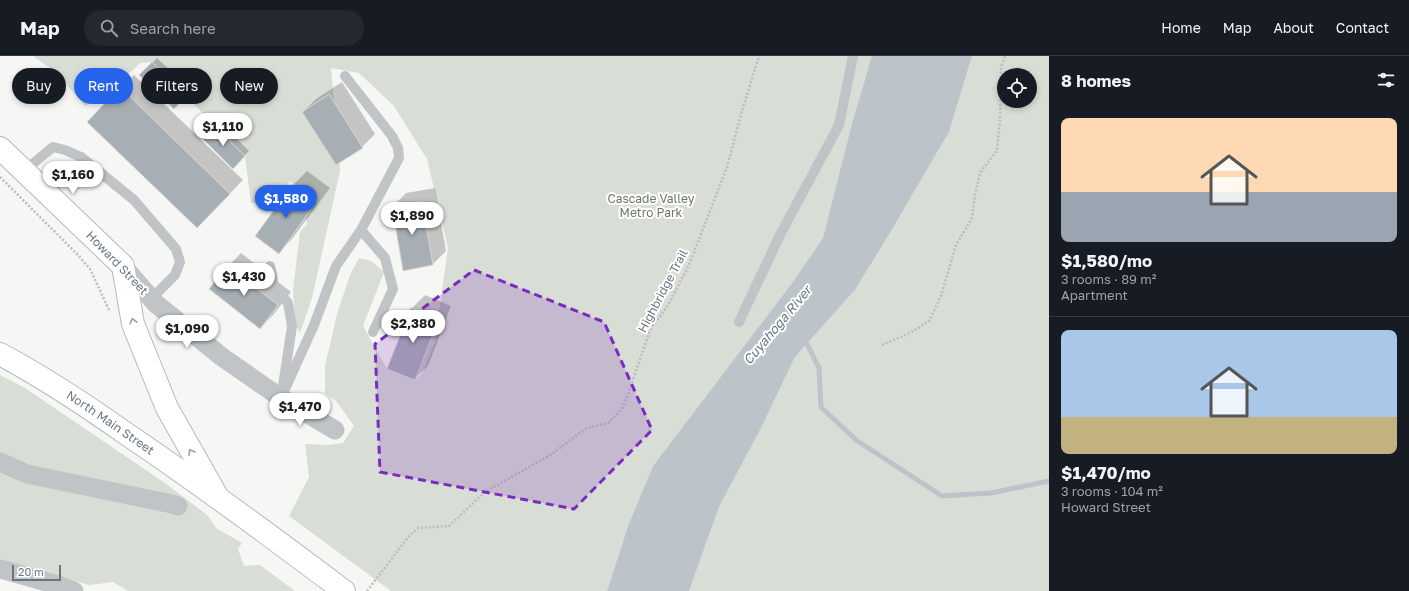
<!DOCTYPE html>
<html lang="en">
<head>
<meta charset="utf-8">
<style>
  :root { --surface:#171b24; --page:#242831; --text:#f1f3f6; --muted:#9ea1a6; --line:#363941; --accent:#2563eb }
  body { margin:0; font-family:"Golos Text",sans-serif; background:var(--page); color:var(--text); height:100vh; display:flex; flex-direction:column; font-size:15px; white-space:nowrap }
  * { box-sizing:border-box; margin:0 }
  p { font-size:13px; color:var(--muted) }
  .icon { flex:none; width:22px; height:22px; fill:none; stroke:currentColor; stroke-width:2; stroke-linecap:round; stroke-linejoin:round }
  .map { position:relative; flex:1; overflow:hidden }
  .side { display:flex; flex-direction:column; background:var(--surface); width:360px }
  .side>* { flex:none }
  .hud { position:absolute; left:12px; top:12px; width:380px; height:36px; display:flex; gap:8px }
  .buttons { position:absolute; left:997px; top:12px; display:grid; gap:8px }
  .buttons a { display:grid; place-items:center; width:40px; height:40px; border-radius:50%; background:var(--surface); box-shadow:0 2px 6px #0003; font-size:20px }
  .scale { position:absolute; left:12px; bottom:10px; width:49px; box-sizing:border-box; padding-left:4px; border:2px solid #697682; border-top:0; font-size:11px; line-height:14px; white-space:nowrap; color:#697682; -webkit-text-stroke:3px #fff; paint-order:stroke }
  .price { position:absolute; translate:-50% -34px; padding:0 9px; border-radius:14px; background:#fff; color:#222; font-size:13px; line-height:26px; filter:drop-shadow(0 1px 2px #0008) }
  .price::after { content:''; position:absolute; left:50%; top:24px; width:12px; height:9px; margin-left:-6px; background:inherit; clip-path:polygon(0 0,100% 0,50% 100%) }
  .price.selected { background:var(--accent); color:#fff }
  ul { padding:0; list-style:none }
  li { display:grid; align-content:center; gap:8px; height:212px; padding:0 12px }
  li+li { border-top:1px solid var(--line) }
  li span { display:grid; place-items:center; height:124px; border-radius:8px; color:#555 }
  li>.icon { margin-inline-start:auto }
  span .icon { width:72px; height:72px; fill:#fffc; stroke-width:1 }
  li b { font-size:17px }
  h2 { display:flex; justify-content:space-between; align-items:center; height:48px; padding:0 12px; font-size:17px }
  .tag { padding:0 14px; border-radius:18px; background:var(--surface); box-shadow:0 2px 6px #0003; font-size:14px; line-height:36px }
  .tag.selected { background:var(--accent); color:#fff }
  header { display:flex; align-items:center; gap:24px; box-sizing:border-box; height:56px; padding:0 20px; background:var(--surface); border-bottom:1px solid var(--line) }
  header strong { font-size:19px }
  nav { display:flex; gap:22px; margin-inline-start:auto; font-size:14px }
  .search { width:280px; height:36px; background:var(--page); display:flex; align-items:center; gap:10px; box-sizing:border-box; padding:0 14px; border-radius:22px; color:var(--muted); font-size:15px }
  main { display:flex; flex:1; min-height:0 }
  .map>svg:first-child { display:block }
  .green { fill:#d8ddd5; fill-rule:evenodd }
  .water { fill:#bcc4c9 }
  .shadow { fill:#0003 }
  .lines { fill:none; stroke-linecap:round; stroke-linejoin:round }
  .stream { stroke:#bcc4c9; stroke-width:5 }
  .building { fill:#a8afb4; stroke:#d8d8d6 }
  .secondary-casing { stroke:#b5b9bd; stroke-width:24 }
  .primary-casing { stroke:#b4b8bb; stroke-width:24 }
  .path { stroke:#babdbf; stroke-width:2.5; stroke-dasharray:2 2; stroke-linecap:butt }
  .lane { stroke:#c0c4c7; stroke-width:10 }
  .street { stroke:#c0c4c7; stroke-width:19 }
  .secondary { stroke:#fff; stroke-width:22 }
  .primary { stroke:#fff; stroke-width:22 }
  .oneway { stroke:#969fa8 }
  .marked { fill:#7b2cbf; fill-opacity:0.2; stroke:#7b2cbf; stroke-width:3; stroke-dasharray:8 5; stroke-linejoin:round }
  .labels { text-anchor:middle; stroke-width:4; stroke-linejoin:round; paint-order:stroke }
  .park-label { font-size:12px; fill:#6a7967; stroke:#fff }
  .street-label { font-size:12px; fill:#697682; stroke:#fff }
  .water-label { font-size:13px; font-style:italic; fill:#65767e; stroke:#fff }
</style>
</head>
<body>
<header>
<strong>Map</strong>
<div class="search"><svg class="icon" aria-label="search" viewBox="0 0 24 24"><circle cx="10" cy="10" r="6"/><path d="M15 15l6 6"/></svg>Search here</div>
<nav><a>Home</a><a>Map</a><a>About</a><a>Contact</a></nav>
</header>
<main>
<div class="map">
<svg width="1049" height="535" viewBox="0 0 1049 535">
  <rect width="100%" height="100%" fill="#f6f7f4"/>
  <path class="green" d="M33,0H928L829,159L823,182L792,227L653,410L629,467L607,535H391L289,460L309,421L305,388L328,389L343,387L354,370L337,346L325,337V310L337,258L350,219L359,202L371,205L384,216L363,270L387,313L415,324L423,316L435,286L448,192L427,103L394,50L359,17L331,12L340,115L312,242L300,277L296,270L293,234L300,176L307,168L299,131L290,125L270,148L251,147L245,100L152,6L140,7L111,35L85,50L57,17Z
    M972,0H1049V535H689L719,451L761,372L795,301L855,234L890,177L949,76ZM1004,19H1030V45H1004Z
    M0,319L25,332L165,427L207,459L216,472L242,487L238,493L244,510L260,509L295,535H128L113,526L89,529L0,504Z"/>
  <path class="water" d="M872,0H972L949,76L890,177L855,234L795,301L761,372L719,451L689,535H607L629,467L653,410L792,227L823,182L852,68Z"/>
  <path class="shadow" d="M157,2L191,34L174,51L141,19Z
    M134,19L243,124L210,158L121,32Z
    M342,26L375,78L362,91L303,56L316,43Z
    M219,65L249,95L233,111L202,81Z
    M307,115L330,132L292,183L279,196L256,180L294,128Z
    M435,132L446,195L432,209L393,150L406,137Z
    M241,197L291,236L273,259L260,272L210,233L228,210Z
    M425,239L451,250L428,310L414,323L412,252Z"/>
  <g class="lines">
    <path class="stream" d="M804,282L819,312L821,351L856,384L942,440L991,437L1049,425"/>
  </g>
  <path class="building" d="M152,6L186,40L174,53L139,19Z
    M120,31L230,138L197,172L87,66Z
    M329,38L363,92L336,109L302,56Z
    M213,69L245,100L233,113L201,81Z
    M293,128L317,145L279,198L255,180Z
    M422,145L433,209L403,215L392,150Z
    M227,210L278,249L260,273L209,233Z
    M411,252L439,263L415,324L387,313Z"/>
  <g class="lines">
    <g class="secondary-casing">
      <path id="secondary" d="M0,92L123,210L133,268L167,352L218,442"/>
    </g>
    <g class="primary-casing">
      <g id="primary">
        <path id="s1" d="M0,298C45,322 87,350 128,379C202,429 273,482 344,535"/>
      </g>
    </g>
    <path class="path" d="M0,121L78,199L90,213L110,256
      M882,289L910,277L929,265L941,240L956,189L972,162L975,139L980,117L997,94L1000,64L1001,11L1005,0
      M367,535L409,480L418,472L449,470L485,436L552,398L585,373L608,367L622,353L628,338L651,272L667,251L689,209L712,150L727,111L742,55L759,0"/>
    <path class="lane" d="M24,115L53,91L65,94L81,101L134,144L176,193L180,206L175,219L152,242
      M361,174L385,202L393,233L373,276
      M270,210L274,231L288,247L292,270L283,330
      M739,266L781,177L839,69L853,0
      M281,342L314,269L336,210L361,174L399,102L398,92L392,80L345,20"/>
    <path class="street" d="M123,210L155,247L222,301L281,342L335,374
      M0,406L27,418L172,448L178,450
      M0,513L61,530L74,535"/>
    <use href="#secondary" class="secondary"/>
    <use href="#primary" class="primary"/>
  </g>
  <defs><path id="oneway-chevron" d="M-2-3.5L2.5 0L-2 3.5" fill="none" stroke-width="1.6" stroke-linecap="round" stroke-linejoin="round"/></defs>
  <g class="oneway">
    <use href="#oneway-chevron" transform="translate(133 265) rotate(-103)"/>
    <use href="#oneway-chevron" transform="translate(191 396) rotate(-120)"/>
  </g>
  <path class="marked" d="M474,214L604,266L652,374L574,453L380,416L375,288Z"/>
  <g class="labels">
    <g class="park-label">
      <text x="651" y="147">Cascade Valley<tspan x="651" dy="14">Metro Park</tspan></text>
    </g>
    <g class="street-label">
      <text transform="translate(117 207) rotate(46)" y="4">Howard Street</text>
      <text transform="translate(663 235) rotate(-62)" y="4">Highbridge Trail</text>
      <text dy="4" stroke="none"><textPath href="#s1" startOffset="130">North Main Street</textPath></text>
    </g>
    <g class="water-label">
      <text transform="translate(777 269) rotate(-50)" y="5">Cuyahoga River</text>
    </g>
  </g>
</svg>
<div class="buttons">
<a><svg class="icon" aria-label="locate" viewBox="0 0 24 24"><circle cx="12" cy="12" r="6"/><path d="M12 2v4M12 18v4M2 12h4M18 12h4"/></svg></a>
</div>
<div class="scale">20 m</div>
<b class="price" style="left:223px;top:91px">$1,110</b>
<b class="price" style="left:73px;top:139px">$1,160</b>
<b class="price selected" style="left:286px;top:163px">$1,580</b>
<b class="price" style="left:412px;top:180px">$1,890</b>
<b class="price" style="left:244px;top:241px">$1,430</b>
<b class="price" style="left:413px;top:288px">$2,380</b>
<b class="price" style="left:187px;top:293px">$1,090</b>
<b class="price" style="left:300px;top:371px">$1,470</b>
<div class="hud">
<a class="tag">Buy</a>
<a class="tag selected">Rent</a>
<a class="tag">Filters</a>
<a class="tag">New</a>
</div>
</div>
<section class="side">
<h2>8 homes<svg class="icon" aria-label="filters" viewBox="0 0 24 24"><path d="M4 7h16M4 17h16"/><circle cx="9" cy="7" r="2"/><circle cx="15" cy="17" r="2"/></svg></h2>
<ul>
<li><span style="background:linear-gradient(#ffd9b3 60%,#9aa5b1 0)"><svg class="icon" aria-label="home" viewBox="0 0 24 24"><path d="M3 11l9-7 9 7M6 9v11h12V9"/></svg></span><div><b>$1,580/mo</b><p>3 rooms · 89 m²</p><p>Apartment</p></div></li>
<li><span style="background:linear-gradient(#a9c7e8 70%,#c2b280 0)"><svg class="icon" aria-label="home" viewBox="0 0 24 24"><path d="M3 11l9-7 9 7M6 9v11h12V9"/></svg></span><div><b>$1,470/mo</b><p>3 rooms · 104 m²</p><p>Howard Street</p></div></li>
</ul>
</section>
</main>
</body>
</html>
